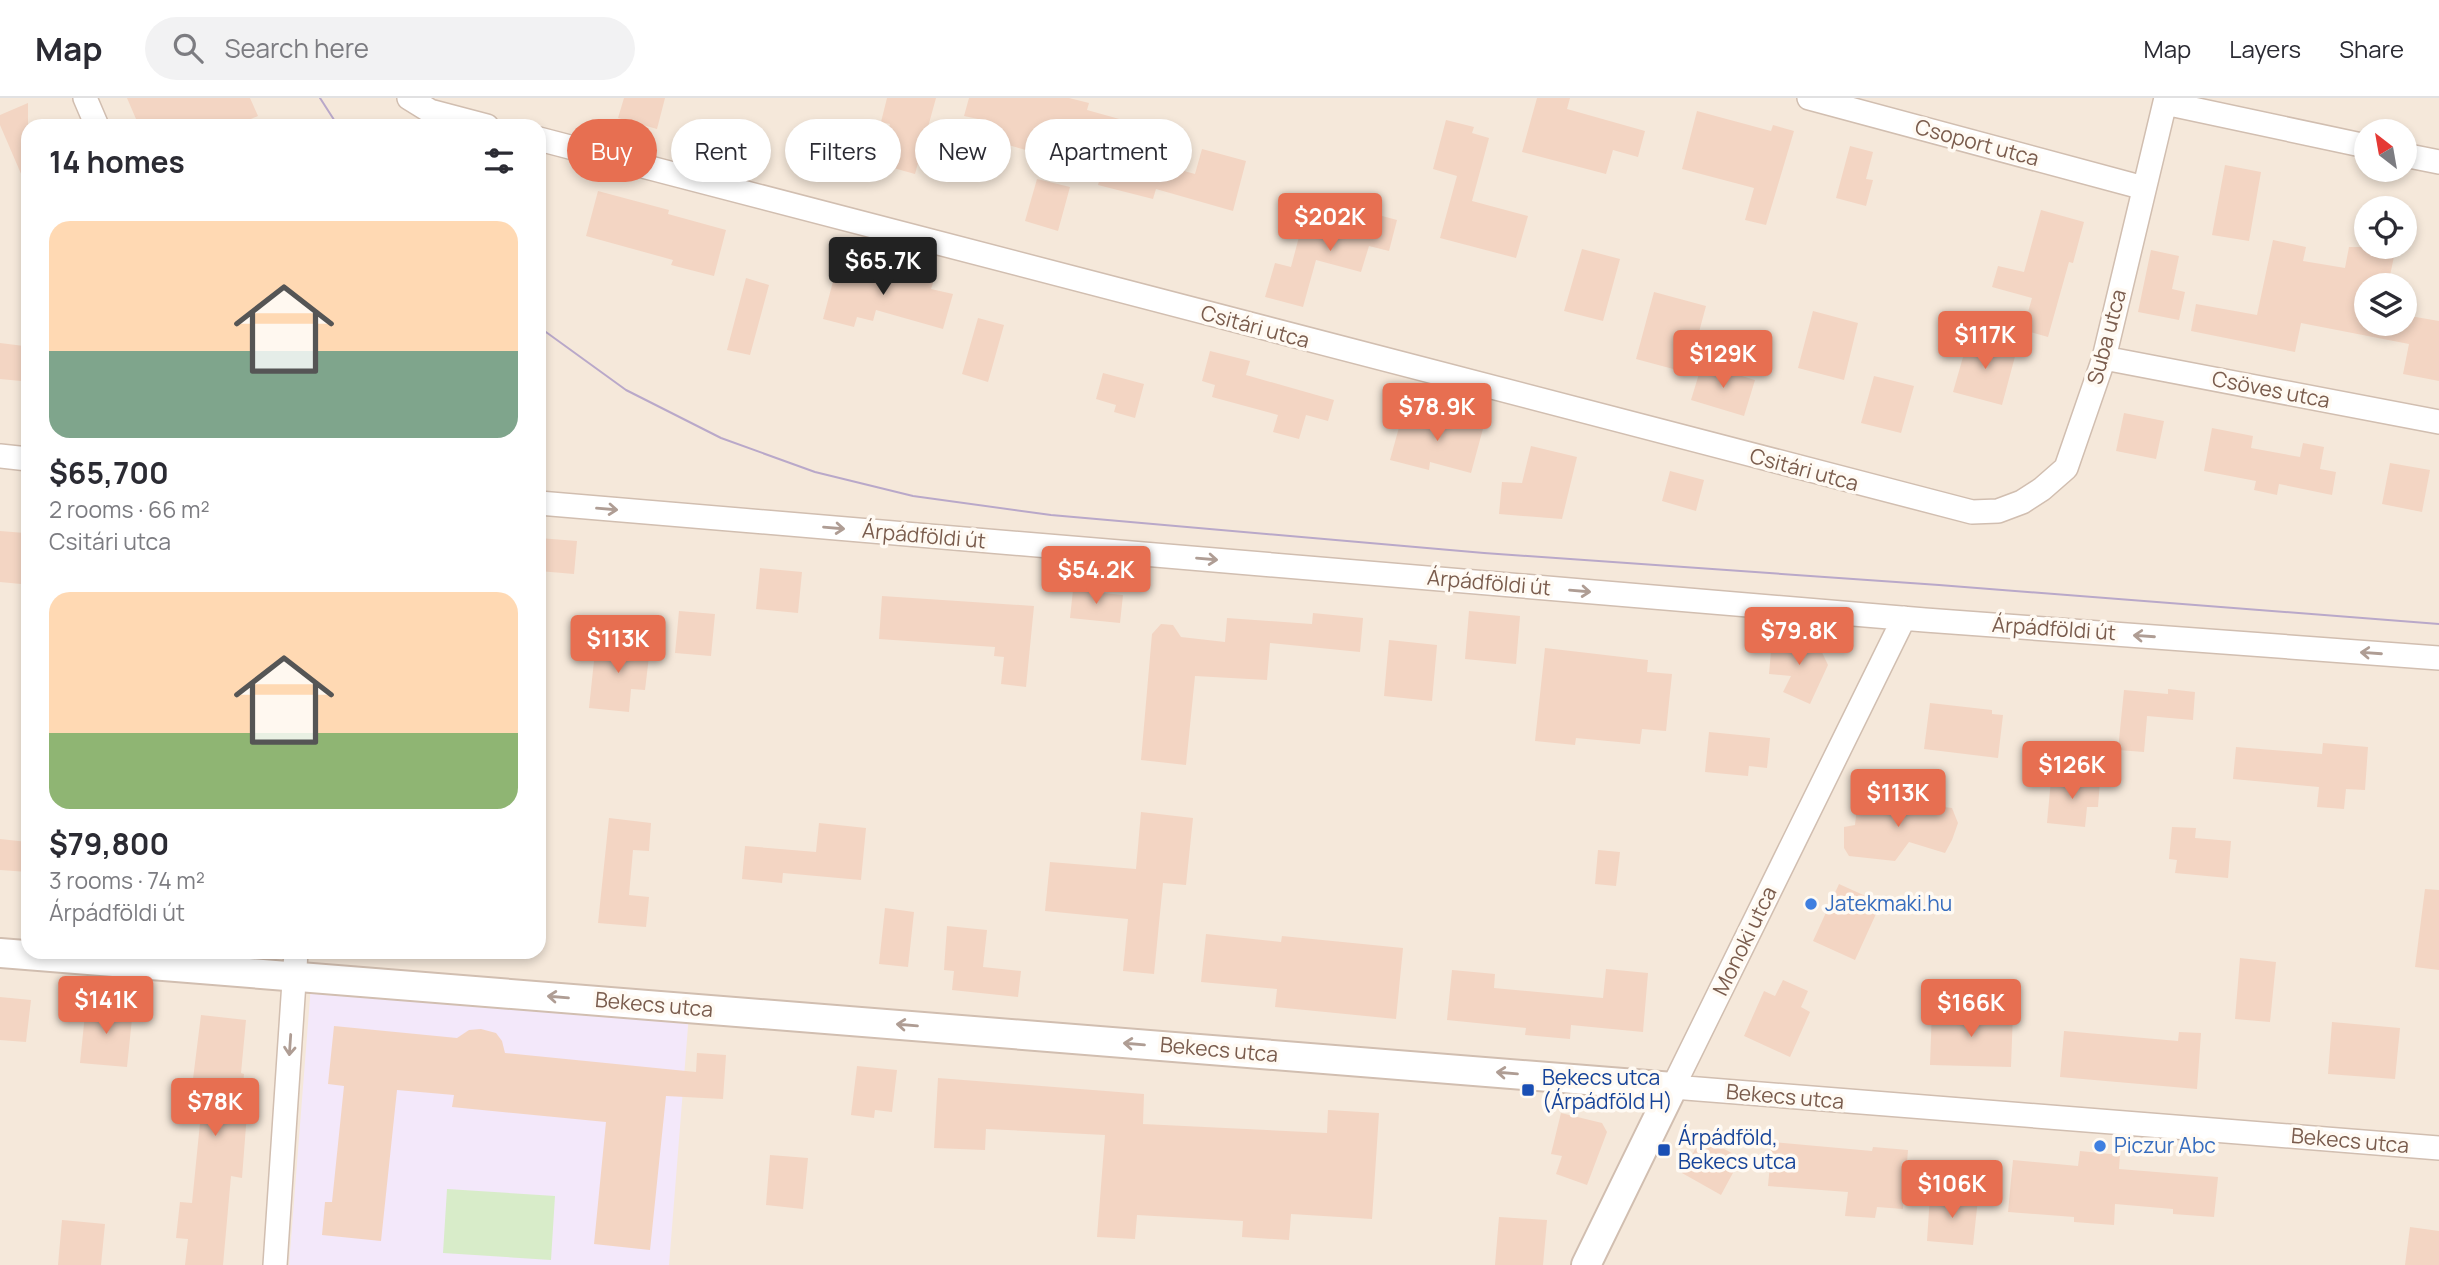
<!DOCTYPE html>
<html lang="en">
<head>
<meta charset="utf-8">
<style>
  :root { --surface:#fff; --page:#f2f2f3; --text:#2b2b33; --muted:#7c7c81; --line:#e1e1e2; --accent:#e76f51 }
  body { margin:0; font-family:Manrope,sans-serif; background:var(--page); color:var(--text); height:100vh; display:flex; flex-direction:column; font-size:26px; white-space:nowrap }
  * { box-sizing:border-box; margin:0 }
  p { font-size:23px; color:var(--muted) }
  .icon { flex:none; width:38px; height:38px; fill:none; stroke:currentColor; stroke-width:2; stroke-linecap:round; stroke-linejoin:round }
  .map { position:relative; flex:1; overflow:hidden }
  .drawer { position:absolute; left:21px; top:21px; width:525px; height:840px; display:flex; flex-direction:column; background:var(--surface); border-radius:21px; box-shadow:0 4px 10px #0003 }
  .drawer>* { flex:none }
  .banner { position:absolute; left:567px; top:21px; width:665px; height:63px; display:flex; gap:14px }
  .needle { width:46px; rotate:329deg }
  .tools { position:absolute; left:2354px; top:21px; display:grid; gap:14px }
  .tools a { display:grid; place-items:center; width:63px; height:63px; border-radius:50%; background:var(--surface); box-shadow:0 4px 10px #0003; font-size:35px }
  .price { position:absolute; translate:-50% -60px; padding:0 16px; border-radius:7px; background:var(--accent); color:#fff; font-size:23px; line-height:46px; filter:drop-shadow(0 2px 4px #0008) }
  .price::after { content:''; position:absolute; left:50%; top:42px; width:21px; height:16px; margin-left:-10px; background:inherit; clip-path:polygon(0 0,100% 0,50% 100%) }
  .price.on { background:#222; color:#fff }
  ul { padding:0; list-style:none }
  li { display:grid; align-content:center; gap:14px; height:371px; padding:0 28px }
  li span { display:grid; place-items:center; height:217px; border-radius:21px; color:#555 }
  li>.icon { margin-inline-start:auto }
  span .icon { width:126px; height:126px; fill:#fffc; stroke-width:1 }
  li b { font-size:30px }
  h2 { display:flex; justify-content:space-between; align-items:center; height:84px; padding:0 28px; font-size:30px }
  .chip { padding:0 24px; border-radius:32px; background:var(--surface); box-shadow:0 4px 10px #0003; font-size:24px; line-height:63px }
  .chip.on { background:var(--accent); color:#fff }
  header { display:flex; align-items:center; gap:42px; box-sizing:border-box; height:98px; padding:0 35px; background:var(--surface); border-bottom:2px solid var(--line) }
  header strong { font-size:33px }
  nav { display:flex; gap:38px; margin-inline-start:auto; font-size:24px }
  .search { width:490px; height:63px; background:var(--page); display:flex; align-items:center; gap:18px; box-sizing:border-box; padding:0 24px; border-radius:38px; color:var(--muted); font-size:26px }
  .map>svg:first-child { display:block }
  .residential { fill:#f5e8da; fill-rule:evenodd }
  .education { fill:#f3e8fa }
  .green { fill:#d8ecc9 }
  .building { fill:#f3d5c3 }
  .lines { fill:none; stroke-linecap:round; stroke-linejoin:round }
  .minor-casing { stroke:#d1beb0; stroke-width:26 }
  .tertiary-casing { stroke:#d1beb0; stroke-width:32 }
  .minor { stroke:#fff; stroke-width:23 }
  .tertiary { stroke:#fff; stroke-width:28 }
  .tram { stroke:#b9a8c9; stroke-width:2 }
  .oneway { stroke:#af9d94 }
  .shop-dot { fill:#3f7fe0; stroke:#fffaf3; stroke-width:2.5 }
  .transit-dot { fill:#1a4fb4; stroke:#fffaf3; stroke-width:2.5 }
  .labels { text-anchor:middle; stroke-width:7; stroke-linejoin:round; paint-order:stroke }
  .street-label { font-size:21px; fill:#7a5c4d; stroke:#fffaf3 }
  .shop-label { font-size:21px; fill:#366cbe; stroke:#fffaf3; text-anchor:start }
  .transit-label { font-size:21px; fill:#164399; stroke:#fffaf3; text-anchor:start }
</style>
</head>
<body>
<header>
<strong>Map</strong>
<div class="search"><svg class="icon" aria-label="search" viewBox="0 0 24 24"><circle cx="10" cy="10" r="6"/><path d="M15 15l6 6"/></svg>Search here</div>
<nav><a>Map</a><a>Layers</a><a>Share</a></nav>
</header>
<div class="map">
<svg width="2439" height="1167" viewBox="0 0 2439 1167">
  <rect width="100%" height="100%" fill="#fdf6ec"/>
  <path class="residential" d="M0,0H2439V1167H0ZM28,28H539V854H28ZM2366,33H2404V72H2366ZM2366,110H2404V149H2366ZM2366,187H2404V226H2366Z"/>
  <path class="education" d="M311,887L689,916L669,1167H289Z"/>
  <path class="green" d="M447,1091L555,1098L551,1162L443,1155Z"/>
  <path class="building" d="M127,0H250L258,18L235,28H139Z
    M624,0H665L657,31L618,20Z
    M887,0H936L915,76L879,66L890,26L881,24Z
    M969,0H1069L1089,5L1087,12L1148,29V31L1155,33L1147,63L1195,76L1202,51L1246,63L1233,113L1156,91L1153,101L1098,87L1111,42L1066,30L1058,61L973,37L978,21L964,18Z
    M1537,0H1570L1567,11L1645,33L1638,59L1613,52L1606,76L1522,54Z
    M28,5V92L0,27V17Z
    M1697,13L1771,33L1773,27L1794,33L1766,127L1745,122L1754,90L1682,71Z
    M1446,22L1474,29L1472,35L1489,40L1472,103L1528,118L1516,160L1440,140L1457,78L1433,71Z
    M1850,48L1873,54L1866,81L1873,82L1866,108L1836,100Z
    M2225,67L2261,74L2249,143L2212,137Z
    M1037,81L1070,89L1058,133L1025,123Z
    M598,93L669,112L668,116L726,132L714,178L671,167L673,162L586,138Z
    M1349,109L1397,122L1389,153L1369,148L1361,174L1316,162L1303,209L1265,199L1275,165L1291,169L1303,124L1342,135Z
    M2041,112L2084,124L2073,165L2069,164L2048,239L2023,232L2032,200L1992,189L1998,168L2024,174Z
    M2273,142L2306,149L2303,163L2345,170L2349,149H2396L2388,187H2366V226H2404V217L2439,223V283L2403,276L2409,246L2301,225L2295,254L2191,233L2196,206L2257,217Z
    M1582,151L1620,161L1603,223L1564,213Z
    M2151,152L2179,158L2172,191L2185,194L2179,222L2138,214Z
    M839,161L909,181L910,179L933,185L931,191L953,196L943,231L876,212L873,223L857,219L854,229L823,221Z
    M746,180L769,187L750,257L727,252Z
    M1654,194L1706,208L1688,275L1636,261Z
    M1813,213L1858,225L1844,282L1798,270Z
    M978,220L1004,227L988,284L962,276Z
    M1969,238L2017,251L2002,307L1953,294Z
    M0,245L24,248L21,283L0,281Z
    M1210,253L1250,263L1246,277L1334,302L1328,323L1306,317L1299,341L1273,334L1278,317L1212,299L1215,287L1202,283Z
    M1702,266L1755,282L1744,318L1691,302Z
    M1103,275L1144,286L1135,320L1114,314L1116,307L1096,301Z
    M1874,278L1914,288L1901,335L1861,325Z
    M1403,315L1442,325L1444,317L1484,327L1471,375L1430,364L1429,372L1390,362Z
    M2124,315L2164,323L2156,361L2116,353Z
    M2212,330L2253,338L2251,350L2300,359L2303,345L2324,349L2320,371L2336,374L2332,397L2279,386L2277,397L2254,392L2256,383L2204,373Z
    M1531,348L1577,359L1562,421L1499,416L1502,384L1522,385Z
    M2390,365L2430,372L2422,414L2382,406Z
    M1670,373L1704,382L1696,413L1662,403Z
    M0,433L25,435L21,486L0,484Z
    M539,440L577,443L574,476L539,473Z
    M760,470L802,474L798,515L756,511Z
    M1073,492L1123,497L1120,525L1070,520Z
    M882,498L1034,508L1026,589L1001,586L1004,559L994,558L995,549L879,541Z
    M679,513L715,516L711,558L675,555Z
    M1469,513L1520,518L1516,566L1465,561Z
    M1313,515L1363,520L1360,554L1270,545L1267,582L1195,578L1186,667L1141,662L1152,536L1161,526L1173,527L1181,539L1225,544L1227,520L1312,526Z
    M1389,542L1437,547L1432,603L1384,598Z
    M1772,542L1818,546L1828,567L1810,606L1783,594L1791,578L1769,576Z
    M596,544L650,550L645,592L631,591L629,614L589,610Z
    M1545,550L1648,562L1647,574L1672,576L1666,633L1642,631L1640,646L1576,640L1575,647L1535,643Z
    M2168,591L2195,594L2193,622L2147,618L2144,654L2118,652L2124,592L2168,596Z
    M1930,605L1992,612V616L2003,617L1998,660L1924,651Z
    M1709,634L1770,640L1767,670L1749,668L1748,678L1705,674Z
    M2323,645L2368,649L2365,692L2346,691L2344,711L2317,709L2319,689L2233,681L2236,649L2322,656Z
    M2074,680L2100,683L2098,709H2087L2085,729L2047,725L2051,682L2073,684Z
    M1858,699L1952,710L1958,725L1952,742L1945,755L1909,744L1895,763L1849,758L1844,750V729L1855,727Z
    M1141,714L1193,720L1186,787L1163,785L1154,876L1123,873L1128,821L1045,813L1050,764L1136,771Z
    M609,720L651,725L649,753L633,752L629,797L649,799L646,829L598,825Z
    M819,725L866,730L861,782L783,775L782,785L742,781L745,748L816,754Z
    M2172,729L2196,730L2195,740L2231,743L2228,780L2175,775L2177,762L2169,761Z
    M0,741L28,744V774L0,772Z
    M1598,752L1620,754L1616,788L1595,786Z
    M1839,786L1881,805L1855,862L1813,843Z
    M2425,791L2439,792V872L2415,869Z
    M885,810L914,814L908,869L879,866Z
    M947,828L987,832L983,869L1021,873L1018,899L952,892L954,873L944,872Z
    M1206,836L1281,844L1282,838L1403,850L1396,921L1275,909L1277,891L1201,884Z
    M2240,860L2276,864L2270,924L2235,921Z
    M1606,871L1648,875L1643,934L1571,927L1570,941L1525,937L1526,930L1447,922L1452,872L1495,876L1494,890L1603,900Z
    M1783,882L1808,893L1801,909L1810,914L1790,959L1744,938L1764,893L1775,898Z
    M0,899L31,902L26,944L0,942Z
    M86,906L133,911L127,969L80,965Z
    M1932,912L2013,915L2011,969L1930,967Z
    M201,917L246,922L241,975L244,976L242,1001L248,1002L242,1080L231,1078L223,1167H185L188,1141L176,1140L180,1104L192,1105L200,1025H196L199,997H191Z
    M2332,924L2400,930L2395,981L2328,976Z
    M334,928L457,940L469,932L481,931L496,935L502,943L505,955L696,974L697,955L726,957L723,1001L666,998L650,1152L594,1146L606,1024L452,1009L454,997L397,992L381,1143L322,1137L325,1104H332L344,988L328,986Z
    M2064,933L2178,943L2179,934L2201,935L2197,991L2060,979Z
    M857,968L897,972L892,1014L875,1012L874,1020L851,1017Z
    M938,980L1144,996L1143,1026L1327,1035L1328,1012L1379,1015L1372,1121L1291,1116L1289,1142L1242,1139L1243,1123L1137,1117L1135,1141L1097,1139L1105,1037L986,1031L985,1052L934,1050Z
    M1561,1015L1602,1025L1607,1034L1587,1087L1556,1076L1562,1058L1551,1056Z
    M1702,1039L1741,1060L1721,1097L1682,1075Z
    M1772,1044L1872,1053L1873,1049L1908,1052L1903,1111L1877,1109L1875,1120L1845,1118L1848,1094L1768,1088Z
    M2080,1053L2120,1057L2119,1071L2218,1079L2214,1119L2173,1116V1111L2115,1106L2114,1127L2074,1124V1119L2008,1114L2013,1062L2078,1068Z
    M770,1057L808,1060L803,1111L766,1107Z
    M1930,1097L1978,1101L1973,1147L1927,1143Z
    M1499,1119L1547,1122L1543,1167H1495Z
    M62,1122L105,1126L101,1167H58Z
    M2410,1129L2439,1133V1167H2405Z"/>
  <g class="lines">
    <g class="minor-casing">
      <path id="minor" d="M85,0L97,28
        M409,0L430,13L487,28
        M1809,0L2144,90
        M2165,5L2366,48
        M539,41L1972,414L1998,413L2022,404L2042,391L2066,370L2104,260L2166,0
        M2404,57L2439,64
        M2104,260L2439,324
        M0,358L28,361
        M539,405L1925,522L2439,560
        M1904,520L1673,989L2439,1050
        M275,1167L296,854"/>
    </g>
    <g class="tertiary-casing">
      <path id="tertiary" d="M0,855L1673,989L1586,1167"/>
    </g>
    <use href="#minor" class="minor"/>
    <use href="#tertiary" class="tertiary"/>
    <path class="tram" d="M320,0L338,28
      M539,229L626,292L721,340L815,374L913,398L1051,417L1484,455L1939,487L2439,526"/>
  </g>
  <defs><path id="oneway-shaft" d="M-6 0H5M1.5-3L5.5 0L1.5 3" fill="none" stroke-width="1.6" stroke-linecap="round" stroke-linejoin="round" transform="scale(1.75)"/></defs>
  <g class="oneway">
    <use href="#oneway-shaft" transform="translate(607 411) rotate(5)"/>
    <use href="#oneway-shaft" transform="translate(834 430) rotate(5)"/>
    <use href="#oneway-shaft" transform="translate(1207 461) rotate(5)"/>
    <use href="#oneway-shaft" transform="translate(1580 493) rotate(5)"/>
    <use href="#oneway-shaft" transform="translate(2144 538) rotate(-176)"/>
    <use href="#oneway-shaft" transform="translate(2371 555) rotate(-176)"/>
    <use href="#oneway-shaft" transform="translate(558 899) rotate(-175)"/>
    <use href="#oneway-shaft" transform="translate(907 927) rotate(-175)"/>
    <use href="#oneway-shaft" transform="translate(1134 946) rotate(-175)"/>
    <use href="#oneway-shaft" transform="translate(290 947) rotate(94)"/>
    <use href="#oneway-shaft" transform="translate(1507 975) rotate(-175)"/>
  </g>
  <g class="shop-dot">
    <circle cx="1811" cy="806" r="7"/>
    <circle cx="2100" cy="1048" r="7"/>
  </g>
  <g class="transit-dot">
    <rect x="1521" y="985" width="14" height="14" rx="3.5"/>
    <rect x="1657" y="1045" width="14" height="14" rx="3.5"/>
  </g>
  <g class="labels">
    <g class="street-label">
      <text transform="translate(1977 45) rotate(15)" y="7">Csoport utca</text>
      <text transform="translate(1255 229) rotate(15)" y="7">Csitári utca</text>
      <text transform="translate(2107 239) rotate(-75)" y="7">Suba utca</text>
      <text transform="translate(2271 292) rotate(11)" y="7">Csöves utca</text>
      <text transform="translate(1804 372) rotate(15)" y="7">Csitári utca</text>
      <text transform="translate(924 438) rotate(5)" y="7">Árpádföldi út</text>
      <text transform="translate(1489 485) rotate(5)" y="7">Árpádföldi út</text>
      <text transform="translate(2054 531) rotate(4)" y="7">Árpádföldi út</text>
      <text transform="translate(1745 843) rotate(-64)" y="7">Monoki utca</text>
      <text transform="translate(654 907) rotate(5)" y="7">Bekecs utca</text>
      <text transform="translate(1219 952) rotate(5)" y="7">Bekecs utca</text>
      <text transform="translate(1785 999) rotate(5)" y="7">Bekecs utca</text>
      <text transform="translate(2350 1043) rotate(5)" y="7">Bekecs utca</text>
    </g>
    <g class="shop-label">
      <text x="1825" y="813">Jatekmaki.hu</text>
      <text x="2114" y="1055">Piczur Abc</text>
    </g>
    <g class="transit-label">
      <text x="1542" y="987">Bekecs utca<tspan x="1542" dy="24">(Árpádföld H)</tspan></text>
      <text x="1678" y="1047">Árpádföld,<tspan x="1678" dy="24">Bekecs utca</tspan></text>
    </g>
  </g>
</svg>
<div class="tools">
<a><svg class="needle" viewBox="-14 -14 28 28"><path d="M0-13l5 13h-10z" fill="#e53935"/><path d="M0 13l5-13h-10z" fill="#7c7c81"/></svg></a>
<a><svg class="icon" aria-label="locate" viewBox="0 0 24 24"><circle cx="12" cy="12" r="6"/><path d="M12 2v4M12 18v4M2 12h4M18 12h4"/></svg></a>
<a><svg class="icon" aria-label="layers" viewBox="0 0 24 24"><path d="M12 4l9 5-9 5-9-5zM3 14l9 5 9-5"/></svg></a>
</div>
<b class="price" style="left:1330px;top:155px">$202K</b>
<b class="price on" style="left:883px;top:199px">$65.7K</b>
<b class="price" style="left:1985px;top:273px">$117K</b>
<b class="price" style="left:1723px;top:292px">$129K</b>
<b class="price" style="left:1437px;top:345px">$78.9K</b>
<b class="price" style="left:1096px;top:508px">$54.2K</b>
<b class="price" style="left:1799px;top:569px">$79.8K</b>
<b class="price" style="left:618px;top:577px">$113K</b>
<b class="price" style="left:2072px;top:703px">$126K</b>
<b class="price" style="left:1898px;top:731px">$113K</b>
<b class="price" style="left:106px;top:938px">$141K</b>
<b class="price" style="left:1971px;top:941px">$166K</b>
<b class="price" style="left:215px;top:1040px">$78K</b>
<b class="price" style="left:1952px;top:1122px">$106K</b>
<div class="banner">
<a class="chip on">Buy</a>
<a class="chip">Rent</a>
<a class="chip">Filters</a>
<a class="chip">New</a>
<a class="chip">Apartment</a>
</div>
<section class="drawer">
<h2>14 homes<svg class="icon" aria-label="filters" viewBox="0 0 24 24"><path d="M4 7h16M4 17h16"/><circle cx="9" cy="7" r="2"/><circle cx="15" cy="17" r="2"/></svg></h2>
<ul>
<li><span style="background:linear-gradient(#ffd9b3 60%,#7fa58c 0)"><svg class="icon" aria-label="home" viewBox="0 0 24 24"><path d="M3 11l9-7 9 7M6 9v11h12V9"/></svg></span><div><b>$65,700</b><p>2 rooms · 66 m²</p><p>Csitári utca</p></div></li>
<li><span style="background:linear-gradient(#ffd9b3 65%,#8fb573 0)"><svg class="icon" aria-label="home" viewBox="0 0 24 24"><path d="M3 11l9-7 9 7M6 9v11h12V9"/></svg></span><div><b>$79,800</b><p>3 rooms · 74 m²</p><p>Árpádföldi út</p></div></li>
</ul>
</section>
</div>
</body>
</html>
